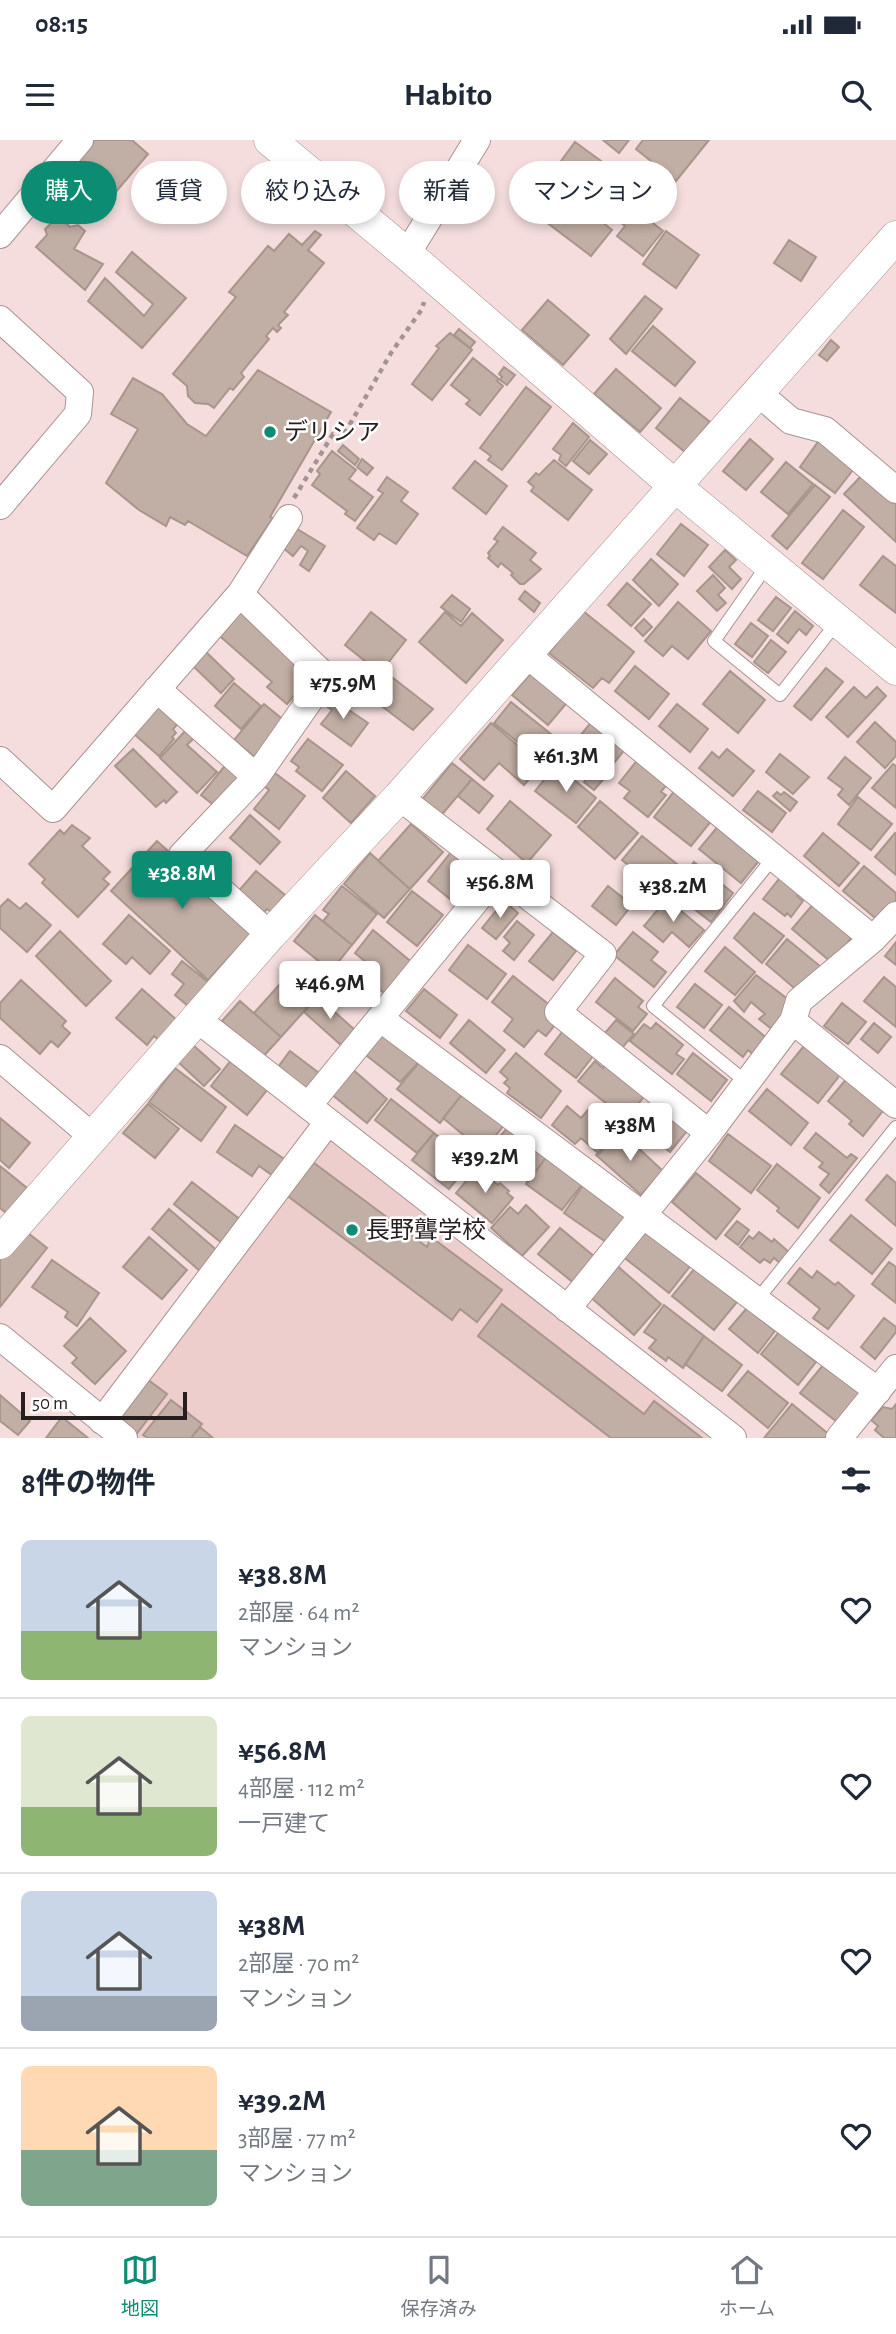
<!DOCTYPE html>
<html lang="ja">
<head>
<meta charset="utf-8">
<style>
  :root { --surface:#fff; --page:#f6f6f7; --text:#1f2937; --muted:#747a83; --line:#e0e1e3; --accent:#0c8d73 }
  body { margin:0; font-family:"Alegreya Sans","Noto Sans JP",sans-serif; background:var(--page); color:var(--text); height:100vh; display:flex; flex-direction:column; font-size:26px; white-space:nowrap }
  * { box-sizing:border-box; margin:0 }
  p { font-size:23px; color:var(--muted) }
  .icon { flex:none; width:38px; height:38px; fill:none; stroke:currentColor; stroke-width:2; stroke-linecap:round; stroke-linejoin:round }
  .map { position:relative; height:1298px; overflow:hidden }
  .panel { display:flex; flex-direction:column; background:var(--surface); flex:1 }
  .panel>* { flex:none }
  .banner { position:absolute; left:21px; top:21px; width:854px; height:63px; display:flex; gap:14px }
  .scale { position:absolute; left:21px; bottom:18px; width:166px; box-sizing:border-box; padding-left:7px; border:4px solid #261e1e; border-top:0; font-size:19px; line-height:24px; white-space:nowrap; color:#261e1e; -webkit-text-stroke:5px #fff; paint-order:stroke }
  .price { position:absolute; translate:-50% -60px; padding:0 16px; border-radius:7px; background:#fff; color:#222; font-size:23px; line-height:46px; filter:drop-shadow(0 2px 4px #0008) }
  .price::after { content:''; position:absolute; left:50%; top:42px; width:21px; height:16px; margin-left:-10px; background:inherit; clip-path:polygon(0 0,100% 0,50% 100%) }
  .price.active { background:var(--accent); color:#fff }
  ul { padding:0; list-style:none }
  li { display:flex; align-items:center; gap:21px; height:175px; padding:0 21px }
  li+li { border-top:2px solid var(--line) }
  li span { display:grid; place-items:center; flex:none; width:196px; height:140px; border-radius:10px; color:#555 }
  li>.icon { margin-inline-start:auto }
  span .icon { width:84px; height:84px; fill:#fffc; stroke-width:1 }
  li b { font-size:30px }
  h2 { display:flex; justify-content:space-between; align-items:center; height:84px; padding:0 21px; font-size:30px }
  .chip { padding:0 24px; border-radius:32px; background:var(--surface); box-shadow:0 4px 10px #0003; font-size:24px; line-height:63px }
  .chip.active { background:var(--accent); color:#fff }
  .status { display:flex; justify-content:space-between; align-items:center; height:49px; padding:0 35px; background:var(--surface); direction:ltr }
  .status svg { height:19px; fill:currentColor }
  header { display:flex; justify-content:space-between; align-items:center; height:91px; padding:0 21px; background:var(--surface); font-size:32px; font-weight:600 }
  .menu { display:flex; justify-content:space-around; align-items:center; height:98px; border-top:2px solid var(--line); background:var(--surface); font-size:19px; color:var(--muted) }
  .menu a { display:grid; justify-items:center; gap:4px }
  .menu .active { color:var(--accent) }
  .map>svg:first-child { display:block }
  .built { fill:#eecdcd }
  .building { fill:#c1aea4; stroke:#a8958b; stroke-width:2 }
  .lines { fill:none; stroke-linecap:round; stroke-linejoin:round }
  .service-casing { stroke:#a89292; stroke-width:14 }
  .minor-casing { stroke:#a89292; stroke-width:28 }
  .tertiary-casing { stroke:#a89292; stroke-width:33 }
  .path { stroke:#a59393; stroke-width:4.5; stroke-dasharray:5 5; stroke-linecap:butt }
  .service { stroke:#fff; stroke-width:12 }
  .minor { stroke:#fff; stroke-width:26 }
  .tertiary { stroke:#fff; stroke-width:32 }
  .poi-dot { fill:#0c8d73; stroke:#fff; stroke-width:2.5 }
  .labels { text-anchor:middle; stroke-width:5; stroke-linejoin:round; paint-order:stroke }
  .poi-label { font-size:24px; fill:#261e1e; stroke:#fff; text-anchor:start }
</style>
</head>
<body>
<div class="status"><b>08:15</b><svg viewBox="0 0 49 12"><path d="M0 12V9h3v3zM5 12V6h3v6zM10 12V3h3v9zM15 12V0h3v12zM26 1h20v11H26zM47 4h2v5h-2z"/></svg></div>
<header><svg class="icon" aria-label="menu" viewBox="0 0 24 24"><path d="M4 6h16M4 12h16M4 18h16"/></svg>Habito<svg class="icon" aria-label="search" viewBox="0 0 24 24"><circle cx="10" cy="10" r="6"/><path d="M15 15l6 6"/></svg></header>
<div class="map">
<svg width="896" height="1298" viewBox="0 0 896 1298">
  <rect width="100%" height="100%" fill="#f5dddd"/>
  <path class="built" d="M329,993L717,1298H129L107,1280Z"/>
  <path class="building" d="M94,0H132L148,14L97,74L59,42Z
    M603,0H629L619,13Z
    M643,0H709L676,41L636,9Z
    M575,2L612,29L595,52L558,25Z
    M561,49L612,90L591,116L537,75Z
    M626,62L663,91L643,116L617,96L625,86L614,77Z
    M59,76L70,87L78,85L85,91L74,109L103,124L85,150L36,107L47,95L45,89Z
    M315,91L321,95L308,110L324,123L284,172L288,175L278,185L281,188L277,192L273,188L266,196L269,199L241,233L244,237L233,250L230,248L214,268L208,264L195,263L188,256L187,246L173,234L236,157L229,152L268,106L274,111L289,94L302,105Z
    M666,91L699,115L676,148L643,124Z
    M789,100L816,117L801,141L774,123Z
    M132,112L186,158L142,208L88,161L105,138L144,176L153,164L116,132Z
    M645,156L662,169L626,214L610,199Z
    M548,160L589,195L563,225L522,190Z
    M653,186L695,222L675,246L632,211Z
    M459,189L475,202L470,208L454,195Z
    M450,193L472,210L432,260L412,244L439,208L436,206Z
    M831,200L839,207L827,221L819,215Z
    M473,218L499,239L497,241L503,246L480,275L466,264L470,260L451,245Z
    M504,227L515,235L507,245L500,240L502,237L499,234Z
    M616,229L661,268L640,292L594,254Z
    M258,230L331,272L270,377L273,378L247,416L188,381L185,385L170,377L166,386L139,370L106,343L138,289L111,274L133,238L162,254L187,284L206,296Z
    M526,247L551,267L502,330L488,320L491,316L480,308Z
    M680,258L710,282L685,312L656,288Z
    M573,283L589,297L566,326L559,320L561,315L553,309Z
    M750,299L773,319L746,350L723,331Z
    M820,299L856,326L835,353L800,327Z
    M590,300L607,314L589,334L573,321Z
    M343,305L359,319L355,325L338,311Z
    M332,311L356,330L349,339L373,357L355,381L345,374L347,371L312,345L320,334L317,331Z
    M362,319L373,328L367,335L357,327Z
    M554,320L592,350L568,380L531,351L534,347L528,342L536,333L539,335Z
    M475,321L507,346L486,374L453,348Z
    M786,322L813,344L788,374L761,352Z
    M865,332L896,361V402L844,354Z
    M387,337L408,352L401,361L418,374L396,404L379,393L374,400L357,388L383,353L378,350Z
    M815,345L830,357L787,409L772,396Z
    M843,370L864,387L823,439L802,423Z
    M681,384L708,405L684,436L657,414Z
    M294,387L325,406L309,431L300,425L308,411L301,406L293,416L282,407Z
    M503,387L536,413L530,420L541,429L524,444H520L511,435L513,433L501,423L498,427L488,418L490,416L488,413L498,401L494,399Z
    M725,410L736,420L729,427L741,439L732,449L709,427Z
    M883,416L896,426V473L860,445Z
    M651,419L678,444L659,466L633,440Z
    M713,435L725,448L718,455L726,463L717,471L697,451Z
    M627,443L651,464L631,486L608,465Z
    M525,451L540,463L534,472L519,459Z
    M452,455L470,469L461,482L441,467Z
    M776,457L791,468L773,491L758,480Z
    M678,462L711,491L688,519L672,506L663,516L645,501Z
    M238,464L315,531L287,564L267,547L272,542L214,491Z
    M583,471L634,512L609,543L602,538L593,548L549,513Z
    M795,471L813,486L806,495L799,489L788,503L777,494Z
    M371,472L406,500L380,533L345,505Z
    M445,472L461,486L472,473L503,500L466,543L419,502Z
    M644,479L652,487L643,496L635,488Z
    M751,483L768,496L752,517L735,504Z
    M771,500L786,512L768,533L754,522Z
    M205,511L234,539L221,553L192,525Z
    M635,526L669,554L649,579L615,551Z
    M826,528L843,542L811,580L794,566Z
    M534,529L570,559L548,585L512,555Z
    M730,531L765,560L738,593L703,564Z
    M388,534L433,569L413,590L370,557Z
    M234,543L261,566L241,589L215,566Z
    M854,547L866,558L877,547L886,556L848,597L826,577Z
    M335,554L349,564L346,568L368,583L351,606L321,584L332,570L326,566Z
    M511,562L562,603L545,624L494,583Z
    M161,563L181,580L173,589L176,593L172,597L174,599L159,616L134,594Z
    M264,564L286,582L256,618L234,600Z
    M677,564L708,589L690,612L659,586Z
    M593,580L627,607L609,629L597,620L593,625L571,607Z
    M875,582L896,602V616L885,628L857,602Z
    M491,583L541,625L524,645L499,623L484,640L460,619Z
    M186,590L194,598L187,605L217,632L197,653L160,618Z
    M308,599L343,625L322,651L296,631L299,627L291,621Z
    M133,609L177,652L166,663L164,660L156,667L115,626Z
    M727,609L754,631L733,656L699,628L712,612L719,618Z
    M780,614L809,637L793,654L766,632Z
    M845,617L871,638L849,665L838,655L843,649L828,638Z
    M639,618L669,642L661,652L666,655L648,677L624,658L630,651L619,643Z
    M228,622L247,637L220,670L201,655Z
    M452,623L472,639L439,678L420,662Z
    M893,624L896,626V668L872,648Z
    M556,625L596,658L576,683L535,651Z
    M598,626L608,634L594,650L584,642Z
    M346,631L375,656L351,683L323,658Z
    M275,633L305,656L279,689L254,669L269,650L264,646Z
    M472,639L493,656L479,673L458,656Z
    M676,649L713,679L691,706L654,677Z
    M758,651L786,673L772,692L743,670Z
    M777,652L781,655L784,652L797,662L790,671L773,656Z
    M858,657L892,684L871,710L838,684Z
    M510,661L551,695L527,723L487,689Z
    M600,661L638,693L615,719L578,687Z
    M250,675L280,702L260,724L230,698Z
    M411,684L443,712L410,749L378,721Z
    M720,684L762,717L741,743L699,709Z
    M72,685L90,698L82,706L110,732L103,739L109,744L78,777L42,743L45,739L29,724L60,690L64,694Z
    M823,693L859,723L839,746L804,716Z
    M895,693L896,694V735L875,717Z
    M642,696L678,725L658,749L622,720Z
    M157,701L254,790L208,840L111,751Z
    M452,711L485,738L461,768L428,741Z
    M370,713L410,749L384,778L344,744Z
    M694,722L733,753L711,782L671,751Z
    M864,726L896,753V763L880,782L843,751Z
    M256,731L285,755L271,772L267,769L262,774L237,753Z
    M783,734L803,749L797,756L803,761L791,777L787,773L785,776L763,759Z
    M342,746L377,774L352,805L323,781L329,774L323,770Z
    M608,746L632,765L616,785L592,766Z
    M412,751L443,775L417,806L387,782Z
    M8,759L20,769L26,763L51,785L27,812L0,788V767Z
    M667,759L704,790L689,807L672,792L663,802L644,786Z
    M504,761L518,773L496,799L482,788Z
    M815,762L854,795L831,822L792,789Z
    M754,773L784,796L762,823L734,798Z
    M129,775L170,811L150,834L132,817L126,824L103,804Z
    M315,775L352,805L331,831L294,801Z
    M517,781L534,795L514,820L503,811L510,803L504,797Z
    M373,790L415,825L389,857L362,835L371,826L355,813Z
    M60,791L111,841L86,866L36,816Z
    M553,792L576,811L553,840L529,821Z
    M633,792L658,812L651,820L666,832L654,847L614,815Z
    M787,799L821,827L799,852L766,824Z
    M896,802V825L885,816Z
    M468,805L506,834L487,859L449,830Z
    M725,807L755,832L735,855L705,831Z
    M182,821L208,842L188,866L175,855L184,844L172,834Z
    M756,835L793,863L773,890L759,879L765,874L751,862L744,872L734,861Z
    M513,836L552,867L559,880L546,896L538,890L524,907L504,891L513,879L492,862Z
    M884,837L896,847V887L864,861Z
    M615,838L643,861L638,867L647,874L633,891L596,862Z
    M21,840L66,881L62,886L70,893L58,907L51,901L40,914L0,878V863Z
    M280,844L307,868L281,897L254,873Z
    M695,844L722,865L704,888L677,867Z
    M142,849L179,882L161,902L154,896L147,905L116,878Z
    M424,849L457,875L440,898L406,871Z
    M318,857L356,891L342,906L304,872Z
    M240,861L281,897L260,920L222,881Z
    M842,863L866,882L848,904L824,886Z
    M729,867L769,900L756,917L748,910L743,917L710,890Z
    M469,880L505,910L486,933L450,903Z
    M616,880L634,894L622,908L604,894Z
    M656,883L683,905L676,914L684,919L672,934L630,901L644,884L651,889Z
    M874,883L891,897L878,913L861,899Z
    M566,887L597,911L576,938L545,914Z
    M386,889L422,919L400,942L366,915Z
    M193,905L220,929L204,946L178,922Z
    M804,906L840,935L818,963L781,934Z
    M290,911L323,936L307,956L275,931Z
    M516,913L561,951L541,978L507,953L510,948L504,943L508,939L500,932Z
    M693,913L727,940L711,961L677,934Z
    M232,919L268,949L247,975L211,946Z
    M422,919L464,952L440,983L397,949Z
    M595,921L603,928L608,922L647,953L626,979L578,941Z
    M175,928L226,967L201,1001L149,962Z
    M351,928L387,959L367,983L330,953Z
    M848,937L886,967L863,996L849,984L852,981L828,961Z
    M767,949L808,983L791,1005L749,971Z
    M464,952L505,984L483,1011L443,978Z
    M391,959L434,993L417,1013L375,980Z
    M148,964L179,989L155,1018L123,993Z
    M654,964L687,991L670,1012L637,985Z
    M567,966L581,978L588,970L616,994L599,1014L581,998L575,1004L552,985Z
    M0,978L30,1003L9,1028L0,1020Z
    M235,985L287,1021L276,1038L259,1026L252,1036L217,1012Z
    M509,986L547,1016L528,1042L489,1009Z
    M619,990L663,1031L641,1055L596,1015Z
    M434,993L470,1023L449,1049L412,1020Z
    M816,993L847,1018L851,1014L857,1018L829,1053L820,1045L829,1034L819,1027L823,1023L804,1008Z
    M728,994L771,1026L751,1053L709,1021Z
    M547,1016L583,1043L562,1070L526,1044Z
    M310,1020L427,1107L431,1097L502,1150L477,1182L460,1169L452,1180L285,1054Z
    M777,1024L820,1058L798,1088L777,1071L779,1068L757,1050Z
    M0,1026L27,1048L6,1073L0,1068Z
    M477,1028L498,1045L500,1043L509,1051L507,1053L513,1058L492,1083L456,1053Z
    M696,1033L740,1069L716,1099L672,1062Z
    M887,1035L896,1043V1086L866,1060Z
    M192,1042L242,1081L223,1104L174,1064Z
    M584,1044L629,1076L609,1104L564,1073Z
    M526,1065L549,1087L522,1116L491,1088L510,1067L518,1074Z
    M169,1069L219,1112L201,1132L152,1089Z
    M851,1075L892,1109L872,1134L830,1100Z
    M737,1081L749,1090L738,1105L725,1095Z
    M644,1086L691,1125L669,1153L621,1115Z
    M560,1088L596,1118L575,1144L538,1114Z
    M23,1089L47,1108L0,1167V1118Z
    M759,1092L772,1102L774,1099L789,1112L780,1123L774,1118L770,1123L764,1119L760,1123L740,1107L749,1096L753,1099Z
    M149,1097L187,1130L162,1159L123,1127Z
    M52,1120L99,1153L77,1186L65,1177L68,1172L32,1147Z
    M889,1122L896,1127V1163L872,1144Z
    M615,1124L661,1164L634,1195L588,1155Z
    M695,1128L737,1162L714,1190L672,1156Z
    M800,1128L812,1138L817,1131L835,1145L838,1142L854,1156L828,1189L813,1178L820,1169L788,1143Z
    M502,1164L644,1274L654,1261L702,1298H611L478,1196Z
    M664,1165L704,1196L683,1228L668,1217L666,1221L649,1208L656,1200L644,1192Z
    M747,1168L775,1191L758,1213L729,1189Z
    M90,1178L126,1211L95,1244L72,1223L77,1218L64,1206Z
    M884,1178L896,1187V1192L875,1219L861,1207Z
    M779,1192L816,1222L798,1245L761,1214Z
    M704,1196L742,1225L722,1251L685,1224Z
    M824,1224L864,1256L841,1285L800,1253Z
    M748,1231L788,1263L768,1288L728,1255Z
    M143,1236L167,1254L135,1296L114,1275Z
    M0,1255L30,1281L18,1295L0,1281Z
    M171,1260L202,1284L191,1298H148L143,1295Z
    M792,1264L831,1296L829,1298H764Z
    M896,1264V1298H884L875,1290L878,1286L871,1280L883,1267L892,1269Z
    M62,1277L88,1298H46Z
    M200,1287L213,1298H191Z"/>
  <g class="lines">
    <g class="service-casing">
      <path id="service" d="M768,424L714,501L780,555L838,481
        M745,941L653,866L774,717
        M757,1160L896,987"/>
    </g>
    <g class="minor-casing">
      <path id="minor" d="M0,95L80,0
        M407,114L477,0
        M0,179L80,252L78,274L0,366
        M757,252L791,281L825,290L896,350
        M240,454L326,537L256,637L182,715L270,795
        M527,515L873,799
        M157,549L256,637
        M0,620L53,669L240,454L289,378
        M399,657L603,814L558,872L709,993
        M197,879L733,1298
        M381,879L878,1251
        M793,881L896,965
        M0,918L93,997
        M308,966L498,734
        M567,1169L709,993L793,881L799,861L873,799L896,775
        M0,1197L124,1298
        M102,1281L328,982
        M839,1298L896,1228"/>
    </g>
    <g class="tertiary-casing">
      <path id="tertiary" d="M270,0L407,114L675,346L896,529
        M0,1103L270,795L399,657L896,97"/>
    </g>
    <path class="path" d="M294,358L333,294L342,298L391,213L422,169L424,162"/>
    <use href="#service" class="service"/>
    <use href="#minor" class="minor"/>
    <use href="#tertiary" class="tertiary"/>
  </g>
  <g class="poi-dot">
    <circle cx="270" cy="292" r="7"/>
    <circle cx="352" cy="1090" r="7"/>
  </g>
  <g class="labels">
    <g class="poi-label">
      <text x="284" y="300">デリシア</text>
      <text x="366" y="1098">長野聾学校</text>
    </g>
  </g>
</svg>
<div class="scale">50 m</div>
<b class="price" style="left:343px;top:581px">¥75.9M</b>
<b class="price" style="left:566px;top:654px">¥61.3M</b>
<b class="price active" style="left:182px;top:771px">¥38.8M</b>
<b class="price" style="left:500px;top:780px">¥56.8M</b>
<b class="price" style="left:673px;top:784px">¥38.2M</b>
<b class="price" style="left:330px;top:881px">¥46.9M</b>
<b class="price" style="left:630px;top:1023px">¥38M</b>
<b class="price" style="left:485px;top:1055px">¥39.2M</b>
<div class="banner">
<a class="chip active">購入</a>
<a class="chip">賃貸</a>
<a class="chip">絞り込み</a>
<a class="chip">新着</a>
<a class="chip">マンション</a>
</div>
</div>
<section class="panel">
<h2>8件の物件<svg class="icon" aria-label="filters" viewBox="0 0 24 24"><path d="M4 7h16M4 17h16"/><circle cx="9" cy="7" r="2"/><circle cx="15" cy="17" r="2"/></svg></h2>
<ul>
<li><span style="background:linear-gradient(#c9d6e8 65%,#8fb573 0)"><svg class="icon" aria-label="home" viewBox="0 0 24 24"><path d="M3 11l9-7 9 7M6 9v11h12V9"/></svg></span><div><b>¥38.8M</b><p>2部屋 · 64 m²</p><p>マンション</p></div><svg class="icon" aria-label="heart" viewBox="0 0 24 24"><path d="M12 20l-8-8c-3-5 5-10 8-4 3-6 11-1 8 4z"/></svg></li>
<li><span style="background:linear-gradient(#dfe7d0 65%,#8fb573 0)"><svg class="icon" aria-label="home" viewBox="0 0 24 24"><path d="M3 11l9-7 9 7M6 9v11h12V9"/></svg></span><div><b>¥56.8M</b><p>4部屋 · 112 m²</p><p>一戸建て</p></div><svg class="icon" aria-label="heart" viewBox="0 0 24 24"><path d="M12 20l-8-8c-3-5 5-10 8-4 3-6 11-1 8 4z"/></svg></li>
<li><span style="background:linear-gradient(#c9d6e8 75%,#9aa5b1 0)"><svg class="icon" aria-label="home" viewBox="0 0 24 24"><path d="M3 11l9-7 9 7M6 9v11h12V9"/></svg></span><div><b>¥38M</b><p>2部屋 · 70 m²</p><p>マンション</p></div><svg class="icon" aria-label="heart" viewBox="0 0 24 24"><path d="M12 20l-8-8c-3-5 5-10 8-4 3-6 11-1 8 4z"/></svg></li>
<li><span style="background:linear-gradient(#ffd9b3 60%,#7fa58c 0)"><svg class="icon" aria-label="home" viewBox="0 0 24 24"><path d="M3 11l9-7 9 7M6 9v11h12V9"/></svg></span><div><b>¥39.2M</b><p>3部屋 · 77 m²</p><p>マンション</p></div><svg class="icon" aria-label="heart" viewBox="0 0 24 24"><path d="M12 20l-8-8c-3-5 5-10 8-4 3-6 11-1 8 4z"/></svg></li>
</ul>
</section>
<nav class="menu">
<a class="active"><svg class="icon" aria-label="map" viewBox="0 0 24 24"><path d="M3 6l6-2 6 2 6-2v14l-6 2-6-2-6 2zM9 4v14M15 6v14"/></svg>地図</a>
<a><svg class="icon" aria-label="saved" viewBox="0 0 24 24"><path d="M7 4h10v16l-5-4-5 4z"/></svg>保存済み</a>
<a><svg class="icon" aria-label="home" viewBox="0 0 24 24"><path d="M3 11l9-7 9 7M6 9v11h12V9"/></svg>ホーム</a>
</nav>
</body>
</html>
